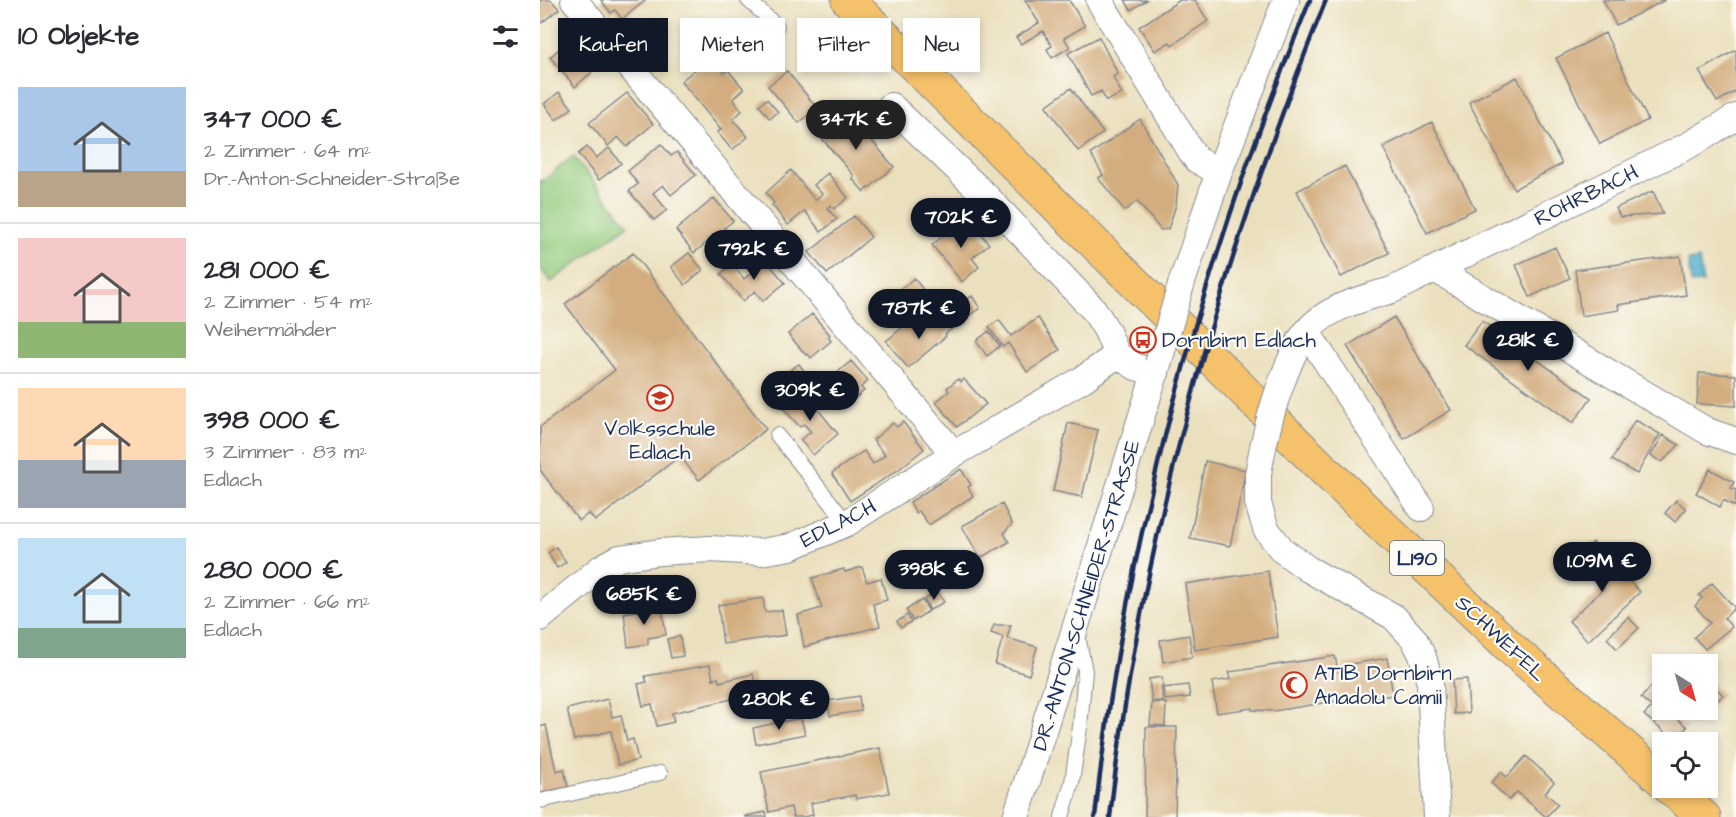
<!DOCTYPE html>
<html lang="de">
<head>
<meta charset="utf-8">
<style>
  :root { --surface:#fff; --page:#f2f2f3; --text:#2b2b33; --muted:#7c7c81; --line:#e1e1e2; --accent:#111827 }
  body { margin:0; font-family:"Architects Daughter",sans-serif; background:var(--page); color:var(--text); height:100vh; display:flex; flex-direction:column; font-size:22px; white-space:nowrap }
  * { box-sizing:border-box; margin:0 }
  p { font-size:20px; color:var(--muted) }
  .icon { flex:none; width:33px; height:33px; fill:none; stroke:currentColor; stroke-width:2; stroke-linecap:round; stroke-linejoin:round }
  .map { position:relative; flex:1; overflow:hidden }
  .panel { display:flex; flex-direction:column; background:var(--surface); width:540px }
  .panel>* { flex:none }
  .guide { position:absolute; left:18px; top:18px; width:570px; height:54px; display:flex; gap:12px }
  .needle { width:39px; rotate:143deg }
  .buttons { position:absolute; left:1112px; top:654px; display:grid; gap:12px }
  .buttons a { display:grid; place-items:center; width:66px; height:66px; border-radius:0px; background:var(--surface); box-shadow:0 3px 9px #0003; font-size:30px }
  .price { position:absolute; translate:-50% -51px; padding:0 14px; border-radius:21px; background:var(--accent); color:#fff; font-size:20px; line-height:39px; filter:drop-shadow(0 2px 3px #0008) }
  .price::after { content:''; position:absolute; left:50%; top:36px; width:18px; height:14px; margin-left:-9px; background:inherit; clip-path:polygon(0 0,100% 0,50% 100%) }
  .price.selected { background:#222; color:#fff }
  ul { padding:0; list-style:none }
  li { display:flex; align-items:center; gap:18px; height:150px; padding:0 18px }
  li+li { border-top:2px solid var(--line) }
  li span { display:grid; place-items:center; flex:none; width:168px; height:120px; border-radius:0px; color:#555 }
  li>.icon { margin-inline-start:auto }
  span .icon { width:72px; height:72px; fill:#fffc; stroke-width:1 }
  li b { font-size:26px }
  h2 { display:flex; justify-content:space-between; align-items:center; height:72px; padding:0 18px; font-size:26px }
  .tag { padding:0 21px; border-radius:0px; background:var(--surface); box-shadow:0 3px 9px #0003; font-size:21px; line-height:54px }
  .tag.selected { background:var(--accent); color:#fff }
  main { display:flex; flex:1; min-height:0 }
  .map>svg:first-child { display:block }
  .green { fill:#94cb7e; stroke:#587d6e; stroke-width:1.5 }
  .water { fill:#41a7c2; stroke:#2e6b90; stroke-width:1.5 }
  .building { fill:#d3ad7f }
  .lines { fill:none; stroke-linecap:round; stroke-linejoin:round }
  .service-casing { stroke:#83888e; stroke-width:16 }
  .minor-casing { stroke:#83888e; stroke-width:28 }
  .primary-casing { stroke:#83888e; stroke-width:35 }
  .service { stroke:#fff; stroke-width:14 }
  .minor { stroke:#fff; stroke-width:26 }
  .primary { stroke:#f5c16b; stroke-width:33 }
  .rail { stroke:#1b2f5e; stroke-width:4.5 }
  .minor-bridge-casing { stroke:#83888e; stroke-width:28; stroke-linecap:butt }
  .minor-bridge { stroke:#fff; stroke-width:26 }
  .labels { text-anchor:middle; stroke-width:4.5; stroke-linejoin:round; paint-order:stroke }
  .shield { fill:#fdfcf7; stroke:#5f6c8c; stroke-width:1.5 }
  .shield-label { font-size:20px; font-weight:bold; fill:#1b2f5e }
  .street-label { font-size:21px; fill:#1b2f5e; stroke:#fdfcf7 }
  .poi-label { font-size:21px; fill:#1b2f5e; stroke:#fdfcf7; text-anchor:start }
</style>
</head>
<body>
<main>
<section class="panel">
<h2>10 Objekte<svg class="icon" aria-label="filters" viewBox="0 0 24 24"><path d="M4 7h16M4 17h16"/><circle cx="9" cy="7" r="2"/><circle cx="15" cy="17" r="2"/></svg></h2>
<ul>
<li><span style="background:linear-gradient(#a9c7e8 70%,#b9a48a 0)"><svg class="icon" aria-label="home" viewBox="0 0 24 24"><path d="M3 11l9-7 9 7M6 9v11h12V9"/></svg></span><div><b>347 000 €</b><p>2 Zimmer · 64 m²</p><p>Dr.-Anton-Schneider-Straße</p></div></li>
<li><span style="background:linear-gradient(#f6c9c9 70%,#8fb573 0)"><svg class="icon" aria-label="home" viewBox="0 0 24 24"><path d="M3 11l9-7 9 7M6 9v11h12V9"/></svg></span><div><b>281 000 €</b><p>2 Zimmer · 54 m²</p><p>Weihermähder</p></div></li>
<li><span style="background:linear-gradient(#ffd9b3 60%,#9aa5b1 0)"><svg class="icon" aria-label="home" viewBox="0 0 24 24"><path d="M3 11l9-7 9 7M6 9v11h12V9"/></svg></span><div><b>398 000 €</b><p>3 Zimmer · 83 m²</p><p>Edlach</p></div></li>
<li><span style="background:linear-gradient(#bfe0f5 75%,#7fa58c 0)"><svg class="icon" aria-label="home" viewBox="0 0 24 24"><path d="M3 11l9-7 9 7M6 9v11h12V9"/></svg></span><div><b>280 000 €</b><p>2 Zimmer · 66 m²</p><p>Edlach</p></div></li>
</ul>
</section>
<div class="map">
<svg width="1196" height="817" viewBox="0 0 1196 817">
  <rect width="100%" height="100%" fill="#fdfcf7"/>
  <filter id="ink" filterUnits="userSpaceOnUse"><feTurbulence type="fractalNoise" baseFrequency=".0167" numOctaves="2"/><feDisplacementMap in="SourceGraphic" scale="12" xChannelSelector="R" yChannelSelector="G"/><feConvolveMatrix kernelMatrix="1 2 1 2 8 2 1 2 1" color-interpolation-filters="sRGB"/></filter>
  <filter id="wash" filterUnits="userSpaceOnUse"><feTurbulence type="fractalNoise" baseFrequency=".008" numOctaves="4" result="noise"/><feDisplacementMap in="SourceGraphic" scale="24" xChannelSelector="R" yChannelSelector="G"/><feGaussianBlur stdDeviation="1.35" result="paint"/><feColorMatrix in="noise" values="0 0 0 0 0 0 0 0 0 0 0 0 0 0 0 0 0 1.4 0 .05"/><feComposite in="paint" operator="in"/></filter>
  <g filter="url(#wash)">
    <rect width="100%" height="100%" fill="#ebe0be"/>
    <path class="green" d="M33,156L88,225L11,282L0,268V180L2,182Z"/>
    <path class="water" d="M1159,259L1163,283L1151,284L1148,261Z"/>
    <g id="blocks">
      <path class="building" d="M0,0H11L19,9L0,24Z
        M61,0H106L82,19L75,10L71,13Z
        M485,0H529L545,26L524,38L530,47L512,58L507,49L512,46L503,31L481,44L476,37L499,23Z
        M585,0H607L591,10Z
        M640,0H655L668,21L632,45L630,42L615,51L599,27Z
        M1063,0H1125L1076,25Z
        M37,33L59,59L50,67L53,71L35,87L10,57Z
        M1065,33L1108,120L1060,144L1016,58Z
        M559,37L578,74L573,77L582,94L566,101L561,91L551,96L528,53Z
        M1196,50V91L1177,102L1159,71Z
        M170,57L184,73L188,70L204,89L193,99L202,111L193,119L208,137L192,150L177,132L181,130L141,81Z
        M247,71L277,108L259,123L228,86Z
        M977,77L1022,164L974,189L929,102Z
        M531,88L563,133L538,151L506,106Z
        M19,92L32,108L16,120L4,104Z
        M87,93L113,124L87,147L78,137L68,146L49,123Z
        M227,99L238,112L230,119L219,105Z
        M306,110L354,167L324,192L312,178L314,176L278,134Z
        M600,119L638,185L636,205L628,229L621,230L597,201L585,211L558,178L563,175L551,154Z
        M892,122L935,209L887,233L843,147Z
        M121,144L131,156L137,152L156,175L131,195L123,185L113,193L127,210L114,220L89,191L98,184L88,171Z
        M47,147L56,158L69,148L81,163L59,180L38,154Z
        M805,166L849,253L801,277L757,191Z
        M251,170L275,200L282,194L274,185L288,173L308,198L294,209L291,205L287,208L297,219L281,232L265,211L248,225L232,205L234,203L226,193Z
        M1113,191L1123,214L1080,217L1076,208Z
        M174,198L193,221L184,228L188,232L178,241L174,236L154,253L136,230Z
        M314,216L331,237L287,274L269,252Z
        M430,221L449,244L432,258L439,267L422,282L392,245L416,226L419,229Z
        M1015,247L1030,278L990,297L976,265Z
        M93,253L226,429L159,480L140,456L55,521L49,513L39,521L0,470V427L75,370L25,304Z
        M149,253L163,270L145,285L131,267Z
        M1140,256L1146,295L1078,305L1079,310L1041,316L1035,270Z
        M226,260L245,283L223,301L215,291L203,301L181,274L192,264L204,279Z
        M374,278L385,292L368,305L357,292Z
        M432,296L440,308L427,317L419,305Z
        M272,314L290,335L288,337L291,341L271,358L268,354L266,355L248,334Z
        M403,314L414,327L405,334L406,336L368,368L346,341L369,322L377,331L392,319L395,321Z
        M854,317L911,410L864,439L807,346Z
        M498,318L520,350L487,372L468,343L463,347L449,327L459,320L471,336Z
        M942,321L1051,398L1033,423L924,345Z
        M449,331L460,346L447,356L436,341Z
        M311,361L328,381L321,387L324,391L307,405L287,381Z
        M259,364L265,372L251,381L246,373Z
        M1159,373L1196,375V406L1157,404Z
        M418,379L421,382L424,379L446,404L417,427L396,402L409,391L407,388Z
        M262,390L298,434L273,455L260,440L271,432L264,424L260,427L242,407Z
        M1095,420L1120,434L1097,474L1072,460Z
        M363,422L384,449L358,470L310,501L292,473L324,451L333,464L345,455L333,440L353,423L357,427Z
        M528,423L558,430L542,497L513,491Z
        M1123,435L1139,445L1122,462L1111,456Z
        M665,461L706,470L690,546L650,538Z
        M421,469L431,485L428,487L433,496L389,525L379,511L376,513L370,502Z
        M1170,469L1194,482L1191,488L1196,490L1195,507L1184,500L1180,507L1156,493Z
        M1136,500L1146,509L1135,522L1125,513Z
        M462,504L472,524L464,533L469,542L440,558L422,526Z
        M1053,542L1100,592L1048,641L1029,621L1064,588L1035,558Z
        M16,547L26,562L17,568L8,553Z
        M322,567L327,582L341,578L347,600L333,604L340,626L264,647L258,615L282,608L272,578L304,569L305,572Z
        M728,571L738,637L655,650L645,584Z
        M1172,583L1195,608L1184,618L1192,627L1165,649L1154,637L1170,623L1155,606L1162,598L1159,595Z
        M397,591L404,602L390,610L384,600Z
        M223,598L225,612L242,610L246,635L183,644L178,605Z
        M382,600L389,611L373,621L366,610Z
        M122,607L126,635L108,638V644L88,647L84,613Z
        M367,615L371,622L361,628L357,622Z
        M1088,617L1099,628L1077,649L1067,638Z
        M454,625H471L467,638L497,647L489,675L455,664L463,637L451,633Z
        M649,635L652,657L623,662L620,640Z
        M140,636L143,656L131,658L127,639Z
        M795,656L798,671L805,669L804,665L847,658L853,695L810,701L809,699L802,700L734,711L712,710V708L677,713L672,682L691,679L689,672Z
        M170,665L173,679L178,678L179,682L213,674L217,693L132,713L134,722L117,726L112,704L103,706L98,684L107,682L105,676Z
        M622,677L623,686H621L623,701L612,702L609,679Z
        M927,679L929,713L914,714L912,680Z
        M1167,679L1183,695L1161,717L1153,710H1167Z
        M1115,682L1122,689V694L1117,701L1122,705V710H1127L1147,727L1135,741L1104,715L1112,707L1101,698Z
        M648,685L650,697L625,700L623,688Z
        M319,696L321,711L290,716L287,701Z
        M68,699L72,717L81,715L87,741L93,739L98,760L78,765L71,731L34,740L27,709Z
        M612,702L626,703L625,726L610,725Z
        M261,718L265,734L216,744L213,728Z
        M6,725L16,771L24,769L28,787L0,793V727Z
        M606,727H637L635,817H605Z
        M340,748L349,793L316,799L315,795L271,803L273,815L263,817H253L251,807L229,812L221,772Z
        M986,756L1014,782L1005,793L1018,804L1006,817L977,792L969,800L951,783L961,772L967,777Z
        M226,812L227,817H205V816Z"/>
    </g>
  </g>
  <g filter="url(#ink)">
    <use href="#blocks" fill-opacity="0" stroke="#83888e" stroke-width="1.5"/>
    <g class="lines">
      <g class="service-casing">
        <path id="service" d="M208,0L237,26
          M237,435L307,523
          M0,801L120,773
          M522,817L532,782L540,727L545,671L538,636"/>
      </g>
      <g class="minor-casing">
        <path id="minor" d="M34,0L414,454
          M559,0L652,153L657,160L679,172
          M351,106L447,197L554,310L567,331L577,355L596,367L616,373
          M895,269L1167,431L1196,441
          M641,285L679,172L746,0
          M767,332L881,508
          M746,371C750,361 755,350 760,341C780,308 818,300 852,290L1149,145L1196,117
          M718,474V503L726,529L742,550L768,569L854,617L874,639L883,657L890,683L897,817
          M0,618L61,568L79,558L120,552L170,549L221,552L250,547L307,523L414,454L543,379L577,355
          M476,817L618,364"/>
      </g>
      <g class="primary-casing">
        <path id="primary" d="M308,0L779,465L974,651L1122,780
          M1130,788L1164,817"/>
      </g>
      <use href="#service" class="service"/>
      <use href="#minor" class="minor"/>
      <use href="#primary" class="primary"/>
      <path class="rail" d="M555,817C585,539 664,258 770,0
        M570,817C601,539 682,259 786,0"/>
      <g class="minor-bridge-casing">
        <path id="minor-bridge" d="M618,364L641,285
          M718,474C724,438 732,405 746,371"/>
      </g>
      <use href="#minor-bridge" class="minor-bridge"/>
    </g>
  </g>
  <defs>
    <g id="bus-ring" transform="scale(1.35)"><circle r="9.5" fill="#fdfcf7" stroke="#c8321e" stroke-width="1.5"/><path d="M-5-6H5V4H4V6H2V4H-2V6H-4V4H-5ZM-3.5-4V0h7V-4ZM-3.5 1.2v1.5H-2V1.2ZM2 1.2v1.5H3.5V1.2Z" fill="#c8321e"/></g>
    <g id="school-ring" transform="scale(1.35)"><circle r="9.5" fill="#fdfcf7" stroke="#c8321e" stroke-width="1.5"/><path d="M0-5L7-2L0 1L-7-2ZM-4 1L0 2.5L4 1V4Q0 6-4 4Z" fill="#c8321e"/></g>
    <g id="mosque-ring" transform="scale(1.35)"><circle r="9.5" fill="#fdfcf7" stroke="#c8321e" stroke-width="1.5"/><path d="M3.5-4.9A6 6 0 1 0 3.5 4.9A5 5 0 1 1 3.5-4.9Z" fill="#c8321e"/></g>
  </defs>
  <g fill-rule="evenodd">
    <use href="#bus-ring" x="603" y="340"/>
    <use href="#school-ring" x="120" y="398"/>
    <use href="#mosque-ring" x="754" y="685"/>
  </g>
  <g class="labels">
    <rect class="shield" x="850" y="541" width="54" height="34" rx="4.5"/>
    <g class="shield-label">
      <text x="877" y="565">L190</text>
    </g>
    <g class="street-label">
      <text transform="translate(1046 195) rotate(-26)" y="7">ROHRBACH</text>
      <text transform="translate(298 523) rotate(-27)" y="7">EDLACH</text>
      <text transform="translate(546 595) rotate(-73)" y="7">DR.-ANTON-SCHNEIDER-STRASSE</text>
      <text transform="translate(961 638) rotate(43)" y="7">SCHWEFEL</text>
    </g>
    <g class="poi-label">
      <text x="622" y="347">Dornbirn Edlach</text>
      <text x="120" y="435" text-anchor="middle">Volksschule<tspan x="120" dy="24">Edlach</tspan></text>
      <text x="774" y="680">ATIB Dornbirn<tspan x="774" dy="24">Anadolu Camii</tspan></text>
    </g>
  </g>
</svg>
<div class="buttons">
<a><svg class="needle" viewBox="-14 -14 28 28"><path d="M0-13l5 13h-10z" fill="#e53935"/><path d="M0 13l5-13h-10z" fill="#7c7c81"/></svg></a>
<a><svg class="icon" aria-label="locate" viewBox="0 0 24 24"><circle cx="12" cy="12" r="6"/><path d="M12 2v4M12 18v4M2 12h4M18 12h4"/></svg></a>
</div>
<b class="price selected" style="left:316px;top:151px">347K €</b>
<b class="price" style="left:421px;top:249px">702K €</b>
<b class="price" style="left:214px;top:281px">792K €</b>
<b class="price" style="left:379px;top:340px">787K €</b>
<b class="price" style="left:988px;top:372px">281K €</b>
<b class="price" style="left:270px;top:422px">309K €</b>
<b class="price" style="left:1062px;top:593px">1.09M €</b>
<b class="price" style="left:394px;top:601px">398K €</b>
<b class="price" style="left:104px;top:626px">685K €</b>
<b class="price" style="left:239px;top:731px">280K €</b>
<div class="guide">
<a class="tag selected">Kaufen</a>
<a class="tag">Mieten</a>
<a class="tag">Filter</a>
<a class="tag">Neu</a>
</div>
</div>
</main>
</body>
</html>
